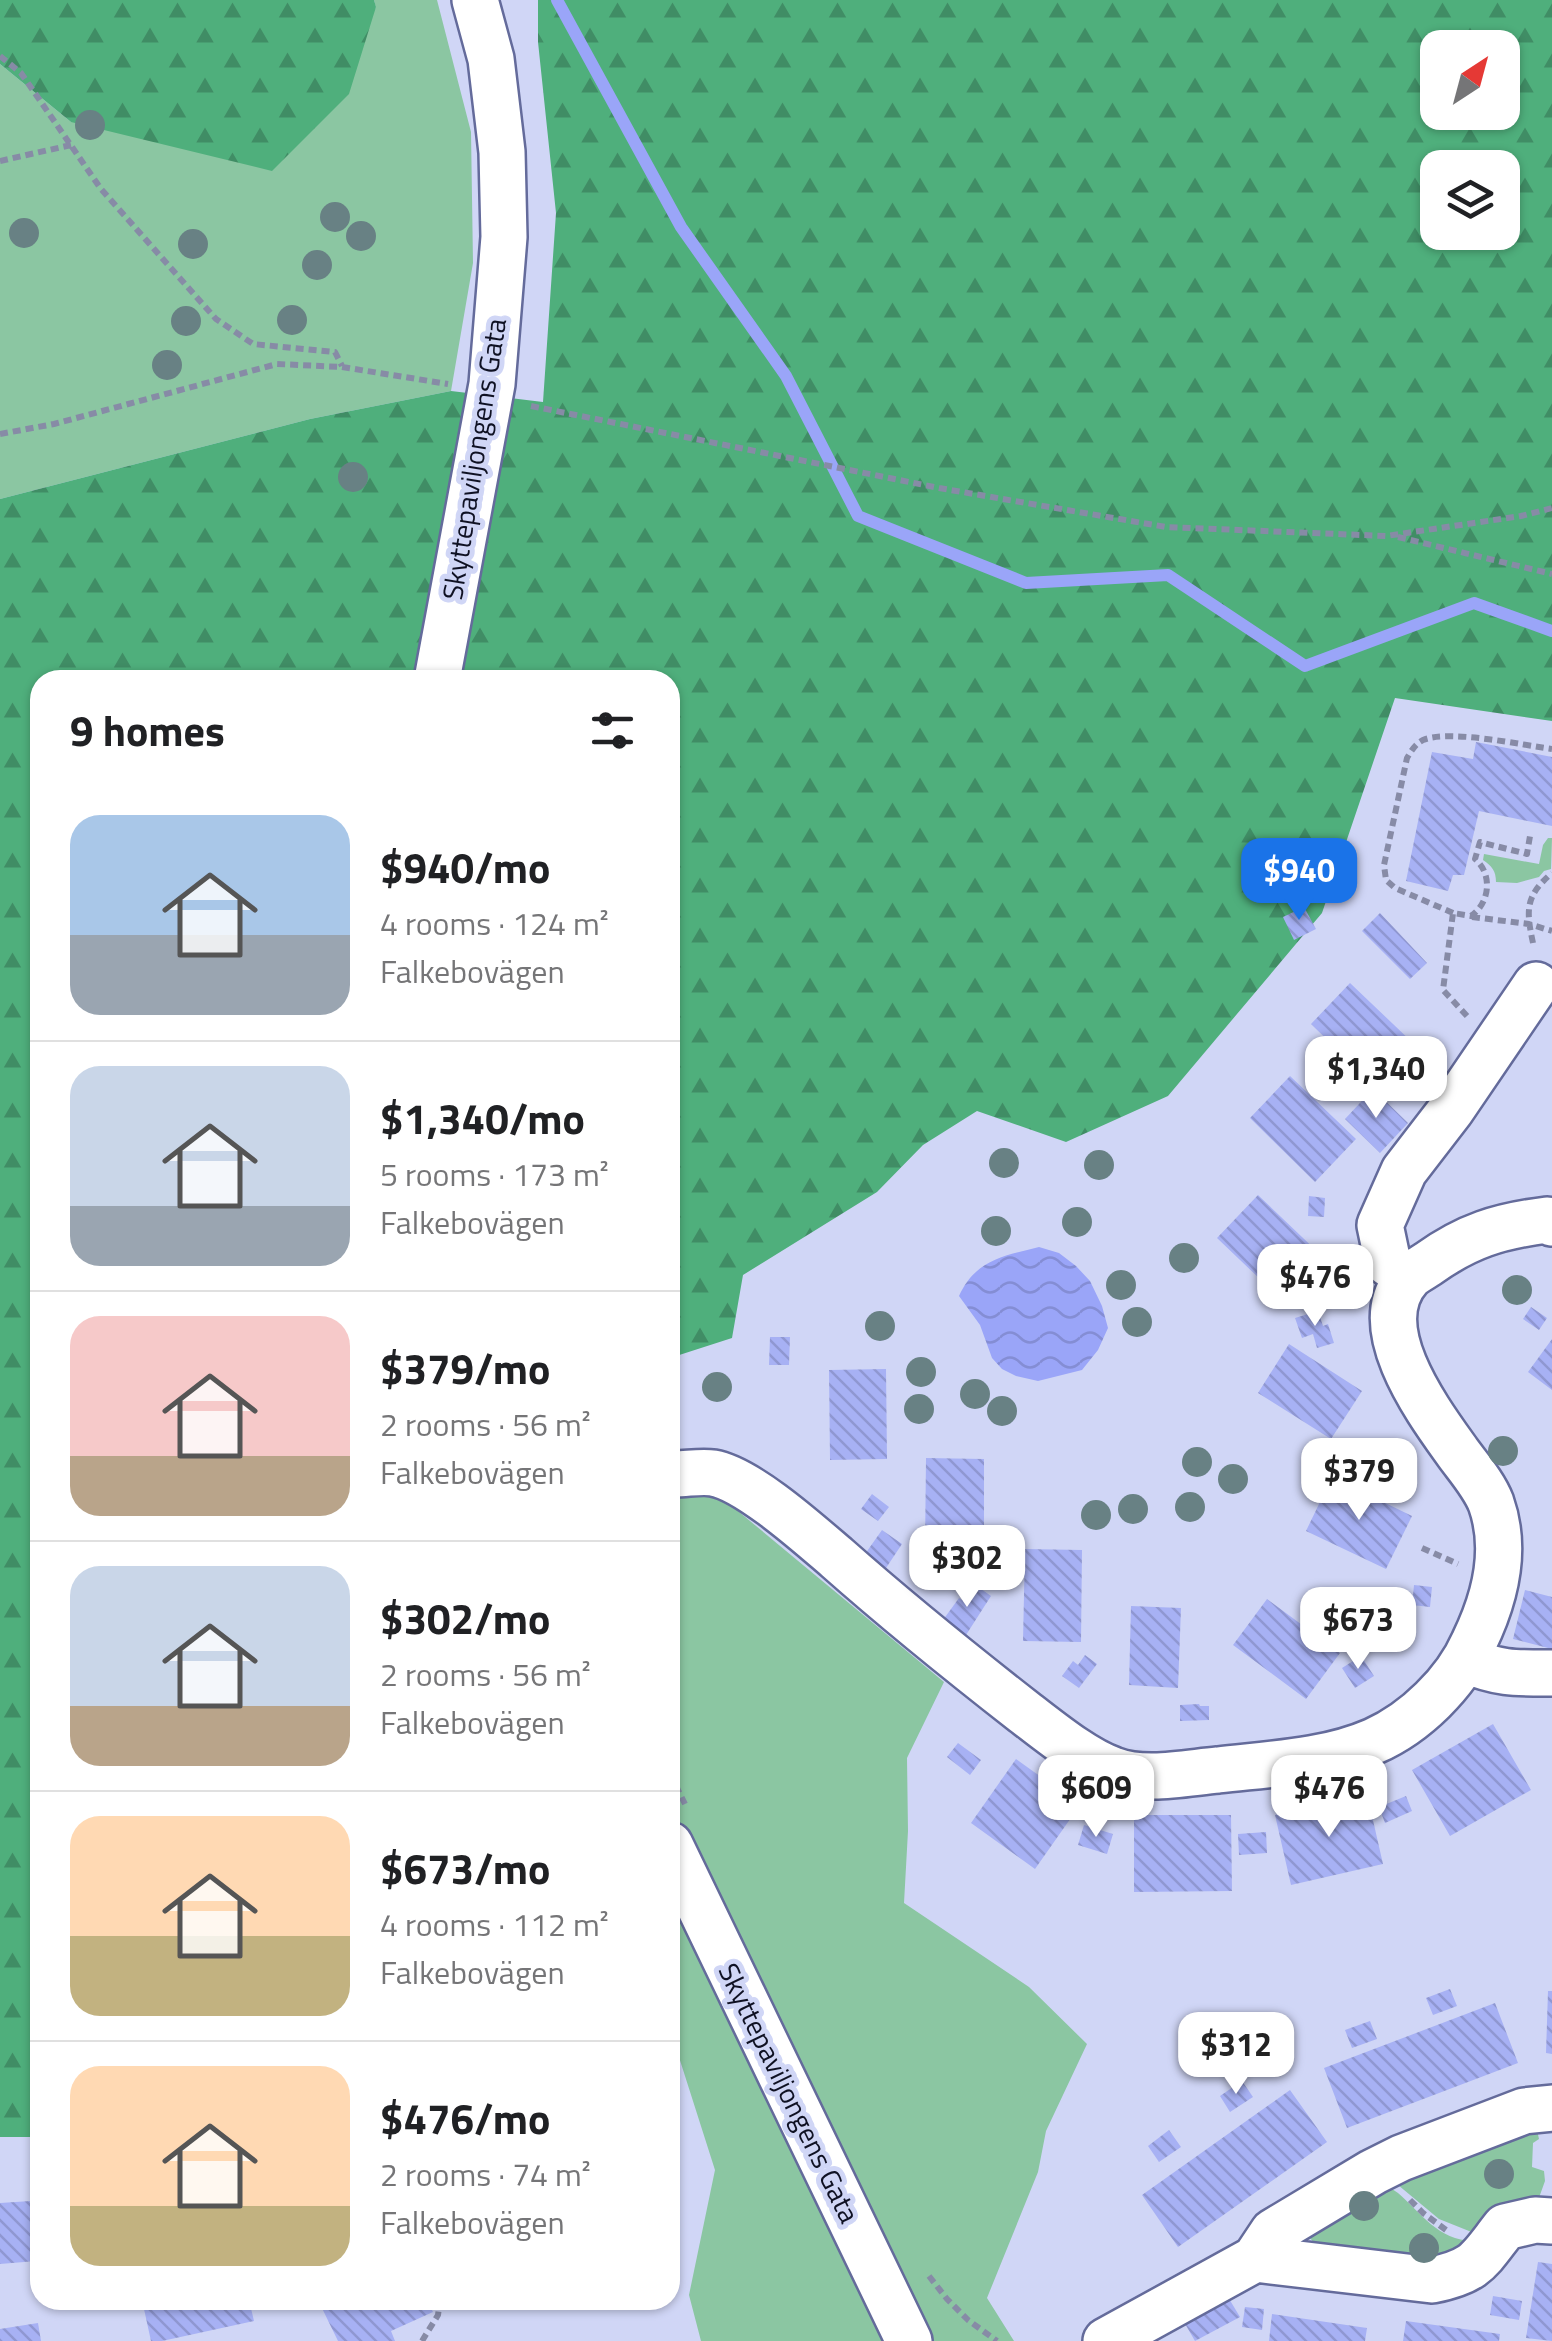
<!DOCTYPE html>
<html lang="en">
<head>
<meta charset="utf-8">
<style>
  :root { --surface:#fff; --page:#f2f2f2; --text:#202124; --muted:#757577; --line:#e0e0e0; --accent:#1a73e8 }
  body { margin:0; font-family:"Titillium Web",sans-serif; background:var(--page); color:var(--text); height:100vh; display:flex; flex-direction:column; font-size:38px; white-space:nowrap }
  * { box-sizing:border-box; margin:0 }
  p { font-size:32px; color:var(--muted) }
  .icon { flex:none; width:55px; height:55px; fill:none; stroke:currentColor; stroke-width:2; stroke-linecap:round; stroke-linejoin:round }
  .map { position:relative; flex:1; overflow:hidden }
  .details { position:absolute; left:30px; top:670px; width:650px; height:1640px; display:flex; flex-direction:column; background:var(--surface); border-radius:30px; box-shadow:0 2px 8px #0004 }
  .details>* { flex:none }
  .needle { width:65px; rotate:36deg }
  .tools { position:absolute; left:1420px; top:30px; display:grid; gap:20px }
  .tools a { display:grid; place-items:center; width:100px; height:100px; border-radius:20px; background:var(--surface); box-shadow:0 2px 8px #0004; font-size:50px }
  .price { position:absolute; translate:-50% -85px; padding:0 22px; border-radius:20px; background:#fff; color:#222; font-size:32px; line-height:65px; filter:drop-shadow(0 2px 5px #0008) }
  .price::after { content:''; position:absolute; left:50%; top:60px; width:30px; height:22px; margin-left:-15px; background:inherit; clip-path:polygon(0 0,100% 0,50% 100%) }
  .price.active { background:var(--accent); color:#fff }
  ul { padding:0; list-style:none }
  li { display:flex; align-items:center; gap:30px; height:250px; padding:0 40px }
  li+li { border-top:2px solid var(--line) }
  li span { display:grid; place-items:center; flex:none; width:280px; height:200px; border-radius:30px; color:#555 }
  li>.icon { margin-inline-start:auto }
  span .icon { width:120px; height:120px; fill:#fffc; stroke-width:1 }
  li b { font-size:42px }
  h2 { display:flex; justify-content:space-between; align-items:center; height:120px; padding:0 40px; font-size:42px }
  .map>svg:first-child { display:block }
  .grass { fill:#8bc6a2 }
  .forest { fill:url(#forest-firs); fill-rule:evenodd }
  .water { fill:url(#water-waves) }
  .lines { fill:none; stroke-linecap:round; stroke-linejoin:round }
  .stream { stroke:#9aa5f8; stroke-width:12 }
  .building { fill:url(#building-back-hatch) }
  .minor-casing { stroke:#646b9b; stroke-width:50 }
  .path { stroke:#878ba6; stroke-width:6; stroke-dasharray:8 5; stroke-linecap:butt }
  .minor { stroke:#fff; stroke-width:45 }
  .tree { fill:#688184 }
  .labels { text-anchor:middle; stroke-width:10; stroke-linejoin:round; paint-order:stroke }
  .street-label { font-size:28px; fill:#0f1123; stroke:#d0d6f6 }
</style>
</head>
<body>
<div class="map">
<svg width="1552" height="2341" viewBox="0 0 1552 2341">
  <defs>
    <pattern id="forest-firs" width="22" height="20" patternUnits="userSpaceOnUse" patternTransform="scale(2.5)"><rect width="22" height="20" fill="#4faf7c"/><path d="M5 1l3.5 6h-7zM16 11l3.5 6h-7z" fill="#408d65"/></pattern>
    <pattern id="water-waves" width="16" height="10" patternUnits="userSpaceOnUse" patternTransform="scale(2.5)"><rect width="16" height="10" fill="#9aa5f8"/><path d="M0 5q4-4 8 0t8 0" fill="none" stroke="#848dd4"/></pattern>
    <pattern id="building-back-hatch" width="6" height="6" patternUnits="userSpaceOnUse" patternTransform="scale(2.5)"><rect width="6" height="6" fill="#a7b1f4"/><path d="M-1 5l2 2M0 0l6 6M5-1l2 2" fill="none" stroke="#8f97d1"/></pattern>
  </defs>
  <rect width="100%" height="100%" fill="#d0d6f6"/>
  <path class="grass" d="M374,0H437L471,132L473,263L451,391L310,419L0,499V64L71,122L376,8Z
    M1548,838H1552L1551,869L1544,871L1539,877L1517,883L1496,882C1496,871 1492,866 1483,860L1484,854L1539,864L1543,845Z
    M670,1434L703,1482L944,1682L907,1758L908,1831L904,1903L1029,1987L1087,2044L1046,2131L1038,2172L987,2298L1014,2341H701L689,2295L715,2170L670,2029Z
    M1535,2121L1539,2139L1533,2143L1532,2167L1544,2171L1545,2181L1536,2206L1479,2235L1439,2219L1386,2175Z
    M1377,2179C1384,2184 1391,2188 1398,2193C1421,2213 1438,2240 1473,2241L1447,2261L1318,2248L1303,2229Z"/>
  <path class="forest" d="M0,0H374L376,7L349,94L272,171L71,122L0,64Z
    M538,0H1552V721L1395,698L1322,913L1168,1096L1066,1142L977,1111L923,1145L877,1192L743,1275L732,1338L670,1358V680H40V2137H0V499L310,419L451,391L543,402L556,213L538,42ZM1438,48H1502V112H1438ZM1438,168H1502V232H1438Z"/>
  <path class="water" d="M1039,1247L1059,1253L1076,1266L1090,1281L1102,1306L1108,1328L1098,1350L1082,1370L1038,1381L1016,1376L1002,1369L992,1358L980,1325L959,1296C976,1259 1004,1256 1039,1247Z"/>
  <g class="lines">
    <path class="stream" d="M557,0L681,227L786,376L858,516L1026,583L1168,575L1305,666L1474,603L1552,631"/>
  </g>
  <path class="building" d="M1476,742L1552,757V826L1479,811L1464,875H1453L1448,891L1406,881L1432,752L1473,759Z
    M1304,907L1316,929L1294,940L1283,917Z
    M1380,913L1427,963L1410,979L1362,931Z
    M1350,983L1414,1044L1375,1086L1311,1024Z
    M1290,1076L1356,1139L1315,1182L1250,1118Z
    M1373,1089L1408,1123L1380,1153L1345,1119Z
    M1258,1195L1324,1258L1283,1301L1217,1238Z
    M1309,1196L1325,1198L1324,1217L1308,1216Z
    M1531,1307L1547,1318L1539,1330L1523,1319Z
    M1318,1311L1323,1326L1328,1324L1334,1343L1317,1348L1313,1334L1302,1338L1295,1318Z
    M770,1337H790L789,1365H769Z
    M1552,1339V1390L1528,1372Z
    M1289,1344L1362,1391L1331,1439L1258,1393Z
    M886,1369L887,1459L830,1460L829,1370Z
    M926,1458L984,1459V1550L925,1549Z
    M1387,1458L1399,1476L1385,1485L1373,1467Z
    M1332,1477L1412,1516L1386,1569L1306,1531Z
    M872,1494L889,1507L878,1521L861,1509Z
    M882,1530L902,1544L886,1568L865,1554Z
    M1025,1549L1082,1550L1081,1642L1023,1641Z
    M974,1584L991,1596L966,1635L943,1620L959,1598L962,1600Z
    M1414,1585L1432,1587L1430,1607L1412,1605Z
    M1525,1590L1552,1597V1649L1513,1639Z
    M1267,1599L1340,1653L1306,1699L1233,1645Z
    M1131,1606L1181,1608L1178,1688L1129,1685Z
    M1085,1655L1097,1664L1079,1688L1062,1676L1073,1661L1078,1665Z
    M1361,1656L1374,1676L1355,1688L1342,1668Z
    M1199,1704L1200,1706H1209V1720L1180,1721V1705Z
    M1493,1724L1531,1790L1450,1836L1412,1770Z
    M958,1743L981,1760L970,1775L947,1757Z
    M1016,1759L1080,1805L1035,1869L971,1823Z
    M1367,1794L1383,1864L1291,1885L1275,1815Z
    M1406,1796L1412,1811L1385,1823L1379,1807Z
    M1134,1815H1231L1232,1891L1134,1892Z
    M1084,1825L1113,1834L1107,1854L1078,1845Z
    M1266,1832L1267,1853L1239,1855L1238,1834Z
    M1450,1989L1457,2006L1433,2015L1426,1998Z
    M1548,1991H1552V2054L1546,2053Z
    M1495,2003L1518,2063L1347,2128L1324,2068Z
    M1370,2021L1377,2039L1352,2048L1345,2030Z
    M1242,2081L1253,2097L1230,2112L1220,2096Z
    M1290,2090L1327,2142L1178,2247L1142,2195Z
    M1169,2130L1181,2147L1159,2162L1148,2146Z
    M31,2201L36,2261L0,2264V2203Z
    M1538,2262L1552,2264V2341L1526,2338Z
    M1493,2296L1522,2301L1519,2320L1490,2315Z
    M1228,2297L1240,2317L1195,2341L1184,2322Z
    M142,2300H249L254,2321L162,2341H151Z
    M318,2300H427L433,2312L391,2331L395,2341H338Z
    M1245,2307L1264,2309L1262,2330L1242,2327Z
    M1272,2314L1367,2328L1365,2341H1269Z
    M1406,2321L1500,2334L1499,2341H1403Z
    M38,2323L41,2341H0V2329Z"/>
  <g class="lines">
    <g class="minor-casing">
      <path id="minor" d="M437,680L492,384L504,237L502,152L491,59L475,0
        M1409,1277L1388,1263L1380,1225L1404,1171L1451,1110L1536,985
        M670,1476L675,1474C687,1474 701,1471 713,1473C748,1479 810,1535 837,1558C898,1612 960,1662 1024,1712C1049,1731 1084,1760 1113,1770C1144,1782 1185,1773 1218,1770C1269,1764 1326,1762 1374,1741C1415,1723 1456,1683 1474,1642C1495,1599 1508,1551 1491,1503C1484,1485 1469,1468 1458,1453C1428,1411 1364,1326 1409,1277C1414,1272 1422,1268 1428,1264C1467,1236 1499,1226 1547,1220L1552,1223
        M1466,1660C1499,1674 1517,1673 1552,1673
        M670,1845L909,2341
        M1255,2259L1432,2280C1477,2271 1479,2260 1505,2227L1535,2220L1552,2221
        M1106,2341L1255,2259L1273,2232L1373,2172L1401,2158L1524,2111L1552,2108"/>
    </g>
    <path class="path" d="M0,56L21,73L101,189L216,319L253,344L335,352L342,366
      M0,161L71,145
      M531,406L939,488L1166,527L1386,536L1521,516L1552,508
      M0,434L54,424L277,364L342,367L448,384
      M1398,537L1552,574
      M1453,913L1395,888L1386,880L1384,865L1407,758C1412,750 1415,744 1423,740C1449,729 1522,745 1552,749
      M1472,917L1529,924L1552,931
      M1533,943C1526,910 1525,896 1552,873
      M1467,1016L1443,990L1453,913L1471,916C1490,903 1493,874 1475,859L1480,842L1527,854L1530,836
      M1422,1548L1458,1564
      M670,1774L685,1804
      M1410,2200L1423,2213L1446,2230
      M929,2276L947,2299L968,2320L997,2341
      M422,2341L438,2315L440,2300"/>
    <use href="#minor" class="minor"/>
  </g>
  <g class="tree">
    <circle cx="90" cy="125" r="15"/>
    <circle cx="335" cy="217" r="15"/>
    <circle cx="24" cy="233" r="15"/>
    <circle cx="361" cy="236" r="15"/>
    <circle cx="193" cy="244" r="15"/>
    <circle cx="317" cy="265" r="15"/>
    <circle cx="292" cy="320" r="15"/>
    <circle cx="186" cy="321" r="15"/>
    <circle cx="167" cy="365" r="15"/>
    <circle cx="353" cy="477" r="15"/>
    <circle cx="1004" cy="1163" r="15"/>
    <circle cx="1099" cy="1165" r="15"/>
    <circle cx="1077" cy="1222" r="15"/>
    <circle cx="996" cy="1231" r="15"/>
    <circle cx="1184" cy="1258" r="15"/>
    <circle cx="1121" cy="1285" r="15"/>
    <circle cx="1517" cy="1290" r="15"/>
    <circle cx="1137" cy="1322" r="15"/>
    <circle cx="880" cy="1326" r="15"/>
    <circle cx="921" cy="1372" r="15"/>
    <circle cx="717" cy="1387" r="15"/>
    <circle cx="975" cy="1394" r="15"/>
    <circle cx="919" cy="1409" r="15"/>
    <circle cx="1002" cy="1411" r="15"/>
    <circle cx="1503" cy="1451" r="15"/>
    <circle cx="1197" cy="1462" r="15"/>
    <circle cx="1233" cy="1479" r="15"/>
    <circle cx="1190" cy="1507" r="15"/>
    <circle cx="1133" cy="1509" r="15"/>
    <circle cx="1096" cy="1515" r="15"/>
    <circle cx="1499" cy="2174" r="15"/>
    <circle cx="1364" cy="2206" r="15"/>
    <circle cx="1424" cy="2248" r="15"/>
  </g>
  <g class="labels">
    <g class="street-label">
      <text transform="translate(474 459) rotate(-81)" y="10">Skyttepaviljongens Gata</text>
      <text transform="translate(789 2093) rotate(64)" y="10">Skyttepaviljongens Gata</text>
    </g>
  </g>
</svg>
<div class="tools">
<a><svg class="needle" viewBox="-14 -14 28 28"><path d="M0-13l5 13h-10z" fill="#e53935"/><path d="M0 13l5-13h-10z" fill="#757577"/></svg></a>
<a><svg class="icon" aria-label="layers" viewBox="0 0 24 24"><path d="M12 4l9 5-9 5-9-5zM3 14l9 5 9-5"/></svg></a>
</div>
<b class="price active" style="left:1299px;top:923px">$940</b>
<b class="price" style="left:1376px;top:1121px">$1,340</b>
<b class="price" style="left:1315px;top:1329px">$476</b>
<b class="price" style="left:1359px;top:1523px">$379</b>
<b class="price" style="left:967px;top:1610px">$302</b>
<b class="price" style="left:1358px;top:1672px">$673</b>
<b class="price" style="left:1096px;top:1840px">$609</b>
<b class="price" style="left:1329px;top:1840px">$476</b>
<b class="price" style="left:1236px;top:2097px">$312</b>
<section class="details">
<h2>9 homes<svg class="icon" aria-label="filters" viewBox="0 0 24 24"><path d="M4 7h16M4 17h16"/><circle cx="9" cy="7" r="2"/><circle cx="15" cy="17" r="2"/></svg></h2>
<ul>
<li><span style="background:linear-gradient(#a9c7e8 60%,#9aa5b1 0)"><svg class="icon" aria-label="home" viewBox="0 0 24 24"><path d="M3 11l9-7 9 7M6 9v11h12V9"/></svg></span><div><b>$940/mo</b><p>4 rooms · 124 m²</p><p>Falkebovägen</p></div></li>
<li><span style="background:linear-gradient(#c9d6e8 70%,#9aa5b1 0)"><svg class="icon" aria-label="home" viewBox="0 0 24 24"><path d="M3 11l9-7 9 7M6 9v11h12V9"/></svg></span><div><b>$1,340/mo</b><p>5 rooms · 173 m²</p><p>Falkebovägen</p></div></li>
<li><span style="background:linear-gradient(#f6c9c9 70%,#b9a48a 0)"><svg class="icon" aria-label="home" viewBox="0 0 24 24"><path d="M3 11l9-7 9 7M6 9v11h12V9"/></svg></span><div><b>$379/mo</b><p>2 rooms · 56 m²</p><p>Falkebovägen</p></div></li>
<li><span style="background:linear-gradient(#c9d6e8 70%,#b9a48a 0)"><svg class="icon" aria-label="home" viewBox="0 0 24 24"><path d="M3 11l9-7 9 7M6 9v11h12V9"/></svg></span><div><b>$302/mo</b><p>2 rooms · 56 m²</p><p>Falkebovägen</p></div></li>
<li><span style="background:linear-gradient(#ffd9b3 60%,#c2b280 0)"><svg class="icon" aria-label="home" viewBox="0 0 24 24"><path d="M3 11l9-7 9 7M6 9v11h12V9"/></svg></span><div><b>$673/mo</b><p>4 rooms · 112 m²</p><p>Falkebovägen</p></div></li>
<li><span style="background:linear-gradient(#ffd9b3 70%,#c2b280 0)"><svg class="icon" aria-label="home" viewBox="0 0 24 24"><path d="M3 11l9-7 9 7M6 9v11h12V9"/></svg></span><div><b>$476/mo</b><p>2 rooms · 74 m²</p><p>Falkebovägen</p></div></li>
</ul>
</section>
</div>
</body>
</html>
